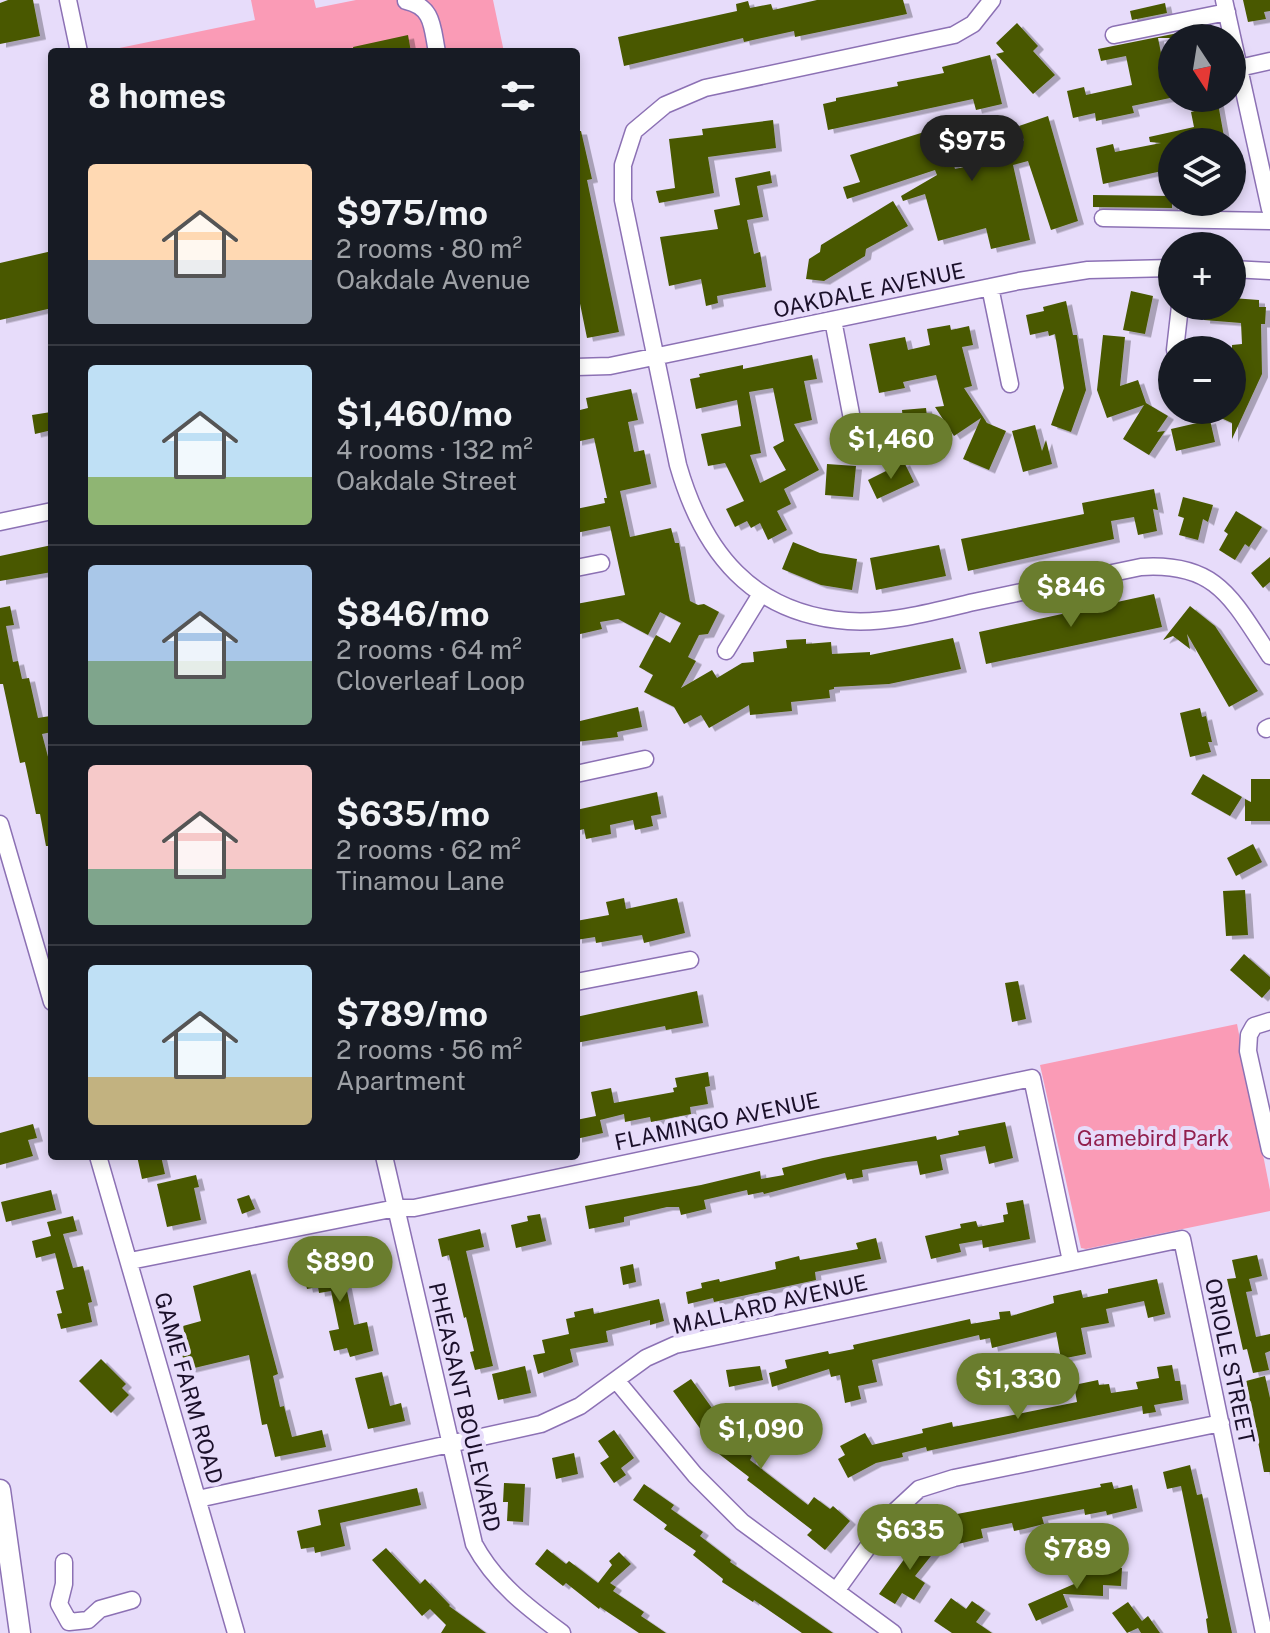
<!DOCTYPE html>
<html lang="en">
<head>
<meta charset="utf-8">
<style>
  :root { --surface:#171b24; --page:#242831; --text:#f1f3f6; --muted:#9ea1a6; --line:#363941; --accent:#6a7d2e }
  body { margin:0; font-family:"Public Sans",sans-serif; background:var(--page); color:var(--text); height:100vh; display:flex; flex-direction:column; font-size:30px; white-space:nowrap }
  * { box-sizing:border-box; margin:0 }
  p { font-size:26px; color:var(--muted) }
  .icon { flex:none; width:44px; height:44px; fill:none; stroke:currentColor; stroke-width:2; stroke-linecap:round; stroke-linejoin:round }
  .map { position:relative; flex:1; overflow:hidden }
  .panel { position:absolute; left:48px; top:48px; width:532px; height:1112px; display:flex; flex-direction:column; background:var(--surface); border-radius:8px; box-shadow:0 4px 12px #0003 }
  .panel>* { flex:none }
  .needle { width:52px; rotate:168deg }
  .fabs { position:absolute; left:1158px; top:24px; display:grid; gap:16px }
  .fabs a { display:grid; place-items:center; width:88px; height:88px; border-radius:50%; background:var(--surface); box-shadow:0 4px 12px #0003; font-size:40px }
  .price { position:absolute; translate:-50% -68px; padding:0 18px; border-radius:28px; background:var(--accent); color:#fff; font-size:26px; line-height:52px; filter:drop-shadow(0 2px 4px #0008) }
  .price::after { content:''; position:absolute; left:50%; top:48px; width:24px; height:18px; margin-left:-12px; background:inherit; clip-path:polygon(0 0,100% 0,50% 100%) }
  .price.active { background:#222; color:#fff }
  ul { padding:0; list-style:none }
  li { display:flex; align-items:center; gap:24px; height:200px; padding:0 40px }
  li+li { border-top:2px solid var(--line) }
  li span { display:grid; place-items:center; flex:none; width:224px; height:160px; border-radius:8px; color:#555 }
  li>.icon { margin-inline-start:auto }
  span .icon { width:96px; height:96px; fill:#fffc; stroke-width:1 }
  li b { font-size:34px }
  h2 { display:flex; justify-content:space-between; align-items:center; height:96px; padding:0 40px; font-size:34px }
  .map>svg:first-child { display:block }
  .green { fill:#fa9bb6 }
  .building { fill:#485902; fill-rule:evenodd; filter:url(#shadow) }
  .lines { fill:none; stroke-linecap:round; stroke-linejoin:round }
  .minor-casing { stroke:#8c71b4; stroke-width:19 }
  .major-casing { stroke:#8c71b4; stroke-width:23 }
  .minor { stroke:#fff; stroke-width:16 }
  .major { stroke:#fff; stroke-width:20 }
  .labels { text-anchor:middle; stroke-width:8; stroke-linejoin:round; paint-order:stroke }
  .street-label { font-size:22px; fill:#1b102a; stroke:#e7dcfa }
  .park-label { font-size:22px; fill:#92204e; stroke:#e7dcfa }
</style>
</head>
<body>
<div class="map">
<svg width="1270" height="1633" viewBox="0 0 1270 1633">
  <defs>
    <filter id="shadow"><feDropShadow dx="6" dy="3.5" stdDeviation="0" flood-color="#0004"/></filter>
  </defs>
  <rect width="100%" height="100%" fill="#e7dcfa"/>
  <path class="green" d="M251,0H314L316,8L356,0H493L504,52H100L255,20Z
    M1237,1024L1270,1190V1211L1086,1249L1081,1248L1040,1065Z"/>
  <path class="building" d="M8,0H33L40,36L0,44V3Z
    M817,0H903L907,14L795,37L794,31L744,42L743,38L624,66L618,37L737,11L736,4L748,1L750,8L771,4L773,10Z
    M1243,0H1270V11L1264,12L1266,19L1248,22Z
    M1165,3L1167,13L1132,20L1130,11Z
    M1017,23L1038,46L1033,51L1055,75L1033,94L996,54L1004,52L996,43Z
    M1213,26L1215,34L1196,38H1158L1166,78L1172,77L1170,98L1132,106L1134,113L1096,121L1095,113L1073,118L1067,91L1084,87L1086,95L1132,85L1126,56L1101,61L1098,49Z
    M408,35L411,52H354L353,47Z
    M990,55L1002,104L976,110L973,99L828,130L823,104L836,101V98L898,86L897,82L944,73L942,67Z
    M1196,98H1217L1225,142H1172V171H1167L1165,162L1161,163L1162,171L1103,184L1096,148L1113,144L1115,152L1161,143L1150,142L1149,137L1194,127L1191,112L1198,110Z
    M1048,116L1078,221L1051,230L1028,161L1013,165L1030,240L991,249L986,228L938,241L925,194L903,201L901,196L937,175L935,170L847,199L843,187L860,182L850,155L950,124L953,136L947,138L955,169L999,159L996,147L1024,141L1019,126Z
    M773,120L776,148L708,157L714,193L659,203L656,191L675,188L669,139L703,135L702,129Z
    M576,131H581L592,179L587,180L619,332L587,338L576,284Z
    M770,171L772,183L757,186L763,217L747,220L754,254L760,252L766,287L717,296L718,303L706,306L701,279L669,286L660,237L718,229L714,210L740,205L735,178Z
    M1093,195L1172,196V208L1093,207Z
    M893,201L908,226L866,249L865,256L824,281L806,279L809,259L820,252L821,245Z
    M52,251V308L0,320V263Z
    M1131,291L1153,296L1145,334L1123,330Z
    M1232,298L1259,300V307H1266L1265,324H1261L1262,374L1232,439V423L1204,410H1232V345L1242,344L1241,323L1204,320L1205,306H1232Z
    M1066,301L1073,335H1077L1086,390L1071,432L1051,425L1064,388L1055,334L1049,336L1048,331L1030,335L1026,315L1044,311L1043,307Z
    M950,325L951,330L969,326L973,345L962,347L972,386L964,388L987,423L1006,431L989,470L963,459L981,418L954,436L935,407L944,406L936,375L903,382L905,388L879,393L869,344L905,337L908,350L930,345L927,329Z
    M1103,335L1125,337L1120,386L1138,380L1146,403L1168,416L1157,432L1165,431L1149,455L1123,439L1144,405L1107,418L1097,390Z
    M812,355L817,379L804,381L812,420L794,424L819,470L784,489L791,504L777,511L787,530L768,540L760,523L751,528L747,521L735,527L726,509L744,501L725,463L708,466L701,434L741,426L737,400L696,409L690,379L700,377L699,374L743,365V369ZM773,388L784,441L773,447L786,470L760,483L750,455L761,453L749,392Z
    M631,389L638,420L628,422L634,452L644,450L651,484L620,491L630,537L671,528L675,543H679L690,601L698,605L704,604L719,612L708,634L699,635L688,657L696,661L681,688L712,670L717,678L742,663L754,662L753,652L787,648L786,640L806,639V644L831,642L832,654L870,652V655L953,638L961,669L889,684L834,687V689L829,690L830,698L791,702L792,711L750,715L749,705L709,728L701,715L684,724L674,707L644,692L653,675L639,667L656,635L670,643L681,623L660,612L648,635L618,619L600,622L602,629L576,635V604L625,595L610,526L576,533V509L605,503L604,498H607L594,438L576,442V411L588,408L586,398Z
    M926,408L930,442L905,443L902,410Z
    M51,412L52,430L35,434L32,415Z
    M1210,420L1215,442L1176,451L1171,429Z
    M1035,425L1042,451L1046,440L1052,464L1023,472L1012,431Z
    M904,462L914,482L877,499L868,480Z
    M827,464L856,466L853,497L825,495Z
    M1154,489L1158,510L1153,509L1157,531L1138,535L1134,517L1111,521L1114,539L968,571L961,539L1084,514L1082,503Z
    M1183,497L1213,505L1208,522L1203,519L1198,540L1179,535L1184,518L1178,516Z
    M1236,511L1262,527L1249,547L1245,544L1235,560L1219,550L1228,534L1224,531Z
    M793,542L820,553L857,559L852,590L821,585L782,569Z
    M52,545V572L0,581V556Z
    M939,545L946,576L876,590L870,558Z
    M1270,557V582L1263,588L1251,573Z
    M1154,594L1162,627L986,664L979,632Z
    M10,606L14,625L6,626L13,662L18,661L22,679L29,678L38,718L50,716L52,727V732L42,734L52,772V846H46L40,814H36L25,762L20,763L3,684H0V608Z
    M1190,606L1215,626L1258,691L1229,707L1187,634L1190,649L1173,636L1163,640Z
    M638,707L642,727L617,732L618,737L576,742V722Z
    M1200,708L1202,717L1206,716L1212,742H1208L1211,752L1190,757L1180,713Z
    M1203,774L1242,797L1230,816L1191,794Z
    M1251,779H1270V821H1245V799L1251,802Z
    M657,792L661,814L651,816L653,826L635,830L633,820L610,825L611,834L586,839L584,829L576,831V810Z
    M1253,844L1262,862L1236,876L1227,858Z
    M1245,890L1248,935L1226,936L1223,891Z
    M624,898L626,909L677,898L685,933L644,943L642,935L596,943L595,937L576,940V921L609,915L606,902Z
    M1244,954L1270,977V989L1262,998L1230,970Z
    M1018,981L1026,1019L1012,1022L1005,983Z
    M697,991L703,1023L666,1030L665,1026L576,1043V1017Z
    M708,1072L710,1086L705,1087L708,1104L690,1107L691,1114L651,1122L650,1117L625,1122L624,1114L600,1120L603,1133L576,1139V1120L596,1116L591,1092L611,1088L614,1103L674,1092L673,1088L677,1087L675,1078Z
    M1005,1122L1013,1158L989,1164L985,1146L940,1155L943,1170L920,1175L917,1161L906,1162L862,1170L863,1177L847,1180L845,1173L764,1194L763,1192L748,1195L747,1190L704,1200L706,1209L681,1215L679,1207H667L624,1217V1222L589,1229L585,1206L701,1185L760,1171L761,1179L784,1175L782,1168L823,1158L936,1136L937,1140L959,1135L958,1131Z
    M33,1124L37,1138L28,1140L33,1156L0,1165V1133Z
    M137,1156H161L165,1174L142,1179Z
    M196,1175L199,1187L194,1188L201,1220L167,1227L157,1184Z
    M51,1190L56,1210L6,1222L1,1202Z
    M249,1195L255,1209L242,1214L237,1199Z
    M1023,1200L1030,1239L983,1248L982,1240L959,1244L961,1252L931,1259L925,1236L961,1228L960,1224L976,1221L978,1227L1004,1222L1003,1215L1008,1214L1006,1203Z
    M540,1214L546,1241L516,1248L511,1225L528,1221L527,1216Z
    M73,1216L77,1231L63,1234L73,1268L83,1266L92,1302L88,1303L92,1322L61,1329L57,1314L62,1313L56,1291L64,1289L55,1253L36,1258L32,1241L51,1236L47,1222Z
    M480,1229L484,1247L466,1251L493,1366L475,1370L470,1352L474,1351L466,1317L464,1318L449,1255L442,1257L438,1239Z
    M876,1238L881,1259L815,1272L816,1280L714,1302L713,1298L688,1304L686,1292L702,1288L701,1283L719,1279L720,1282L776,1269L775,1262L799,1256L800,1260L858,1249L856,1243Z
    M1257,1255L1262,1276L1249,1279L1252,1291L1246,1292L1256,1337L1270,1334V1351L1265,1353L1269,1370L1253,1373L1247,1349L1243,1350L1227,1279L1236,1278L1232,1260Z
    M350,1256L355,1280L345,1281L354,1325L367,1322L373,1351L350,1357L347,1348L334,1351L329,1331L339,1329L331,1291L319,1293L318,1287L307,1289L302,1266Z
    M633,1264L636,1282L623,1285L620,1267Z
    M250,1270L278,1374L273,1376L280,1407L284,1406L292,1437L322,1430L326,1447L275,1457L267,1424L262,1425L249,1355L186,1370L178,1338L185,1336L183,1326L201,1321L193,1286Z
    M1157,1279L1165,1314L1148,1318L1144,1301L1106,1309L1109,1323L1081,1328L1086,1354L1061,1359L1056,1332L992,1348L990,1338L980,1340L979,1335L872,1360L877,1382L858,1386L861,1399L845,1403L840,1375L831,1377L829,1369L772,1387L769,1373L787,1368L785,1360L828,1351L829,1354L854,1349L853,1345L970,1319L971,1324L1000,1319L999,1312L1010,1311L1011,1316L1054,1303L1053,1296L1081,1290L1083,1298L1108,1293V1289Z
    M659,1299L664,1321L650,1325V1320L606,1331L608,1342L570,1349L573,1362L538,1374L533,1355L545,1353L542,1340L569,1334L566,1319L575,1317L574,1312L593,1308L594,1314Z
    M101,1359L126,1384L122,1388L129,1395L111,1413L79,1381Z
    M1172,1365L1175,1381H1180L1183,1400L1154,1405L1156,1412L1143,1414L1142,1406L927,1451L926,1447L902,1453L903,1457L876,1463L848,1478L838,1459L845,1455L840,1446L865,1433L872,1445L923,1433L922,1429L952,1422L953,1427L1077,1402L1074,1385L1098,1380L1099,1385L1109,1384L1111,1393L1138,1389L1136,1382L1159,1378L1157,1367Z
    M525,1366L531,1393L498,1400L492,1374Z
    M760,1366L763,1380L729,1387L726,1370Z
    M382,1372L390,1406L401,1403L405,1421L368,1429L355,1378Z
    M1265,1376L1270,1398V1472H1264L1246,1381Z
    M691,1379L717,1415L712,1418L737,1436L733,1442L752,1456L750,1460L808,1505L814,1497L830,1509L833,1506L850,1521L825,1550L807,1535L812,1530L747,1480L749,1477L706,1444L709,1441L673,1391Z
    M614,1430L634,1458L621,1468L626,1475L614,1483L600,1463L609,1457L598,1441Z
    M574,1453L578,1474L556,1479L552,1458Z
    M1190,1465L1197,1495L1202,1494L1232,1633H1208L1206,1619L1208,1618L1181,1486L1167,1489L1163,1472Z
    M1112,1482L1114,1489L1132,1485L1137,1508L1107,1515L1106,1511L1085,1515L1084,1509L1058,1514L1042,1517L1044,1524L1024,1529L1014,1531L1012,1523L981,1529L983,1538L958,1544L954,1526L946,1537L941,1517L1101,1487L1100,1484Z
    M504,1483L525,1484L523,1522L507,1521L508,1502H503Z
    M644,1484L674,1505L671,1509L703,1532L700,1536L731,1560L730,1562L833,1633H802L754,1600L753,1602L722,1582L723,1579L693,1555L696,1551L664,1529L667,1525L633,1500Z
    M417,1488L421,1505L340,1523L345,1546L315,1553L314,1547L301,1549L297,1531L321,1525L318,1510Z
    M923,1533L939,1546L915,1576L925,1583L914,1600L902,1593L895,1604L879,1594Z
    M386,1548L420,1584L425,1579L450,1605L449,1606L486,1633H441L446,1625L430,1609L422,1616L372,1560Z
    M547,1549L566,1564L569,1561L598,1583L612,1565L609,1561L619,1552L631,1564L610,1583L616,1587L613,1591L644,1612L641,1616L666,1633H639L600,1607L599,1609L566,1583L563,1586L535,1564Z
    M1100,1567L1122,1568L1121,1586L1103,1585V1596L1063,1594L1068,1607L1036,1621L1028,1604L1074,1584L1075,1573L1099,1574Z
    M951,1598L966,1609L972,1601L985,1610L976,1622L992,1633H952L934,1621Z
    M1128,1602L1142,1621L1148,1616L1160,1633H1141L1138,1628L1127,1633L1112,1613Z"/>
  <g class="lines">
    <g class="minor-casing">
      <path id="minor" d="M68,0L79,52
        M992,0L973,24L954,35L705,88L665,105L634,131L623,165V200L678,465C703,552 752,614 848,621C890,624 934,611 974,602C1030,590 1086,578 1141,567C1217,562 1232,599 1270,656
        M1224,0L1270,209
        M406,1C434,7 432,28 437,52
        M1114,35L1227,12
        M1239,68L1270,61
        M1103,218L1270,221
        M1232,269L1270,271
        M990,287L1010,384
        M833,320L852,419
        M1175,350L1180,306
        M576,367L610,366L1019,281L1088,270L1172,268
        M0,522L52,511
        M576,568L601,563
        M726,651L761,594
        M1266,729L1270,727
        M576,774L645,759
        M0,824L52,1002
        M576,982L690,960
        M1270,1021L1254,1026L1249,1035L1248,1051L1270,1150
        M98,1156L236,1633
        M384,1156L474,1544C495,1583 527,1607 562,1633
        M130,1261L396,1208H414L1032,1078L1071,1261
        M616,1380L695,1475L742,1522L893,1633
        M198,1499L541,1424L580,1406L646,1358L675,1345L1182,1239L1264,1633
        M64,1562V1584L59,1604L69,1622L88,1620L100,1609L132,1600
        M836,1591L891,1515L919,1489L954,1478L1221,1423"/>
    </g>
    <g class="major-casing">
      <path id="major" d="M0,1490L20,1633"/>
    </g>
    <use href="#minor" class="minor"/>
    <use href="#major" class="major"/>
  </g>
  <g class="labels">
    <g class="street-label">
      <text transform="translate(869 290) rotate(-12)" y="8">OAKDALE AVENUE</text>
      <text transform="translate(717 1121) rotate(-12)" y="8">FLAMINGO AVENUE</text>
      <text transform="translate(770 1304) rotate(-13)" y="8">MALLARD AVENUE</text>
      <text transform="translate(1230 1361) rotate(78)" y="8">ORIOLE STREET</text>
      <text transform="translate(189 1388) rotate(74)" y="8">GAME FARM ROAD</text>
      <text transform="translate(465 1407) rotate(77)" y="8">PHEASANT BOULEVARD</text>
    </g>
    <g class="park-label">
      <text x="1153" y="1146">Gamebird Park</text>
    </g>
  </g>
</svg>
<div class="fabs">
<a><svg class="needle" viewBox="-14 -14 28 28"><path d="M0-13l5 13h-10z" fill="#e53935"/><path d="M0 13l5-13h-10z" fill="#9ea1a6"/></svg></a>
<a><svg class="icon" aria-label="layers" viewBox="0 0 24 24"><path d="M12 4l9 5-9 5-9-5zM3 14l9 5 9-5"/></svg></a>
<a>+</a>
<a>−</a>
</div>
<b class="price active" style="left:972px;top:183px">$975</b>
<b class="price" style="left:891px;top:481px">$1,460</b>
<b class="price" style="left:1071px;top:629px">$846</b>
<b class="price" style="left:340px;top:1304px">$890</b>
<b class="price" style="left:1018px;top:1421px">$1,330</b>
<b class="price" style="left:761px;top:1471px">$1,090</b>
<b class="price" style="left:910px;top:1572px">$635</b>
<b class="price" style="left:1077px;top:1591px">$789</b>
<section class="panel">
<h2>8 homes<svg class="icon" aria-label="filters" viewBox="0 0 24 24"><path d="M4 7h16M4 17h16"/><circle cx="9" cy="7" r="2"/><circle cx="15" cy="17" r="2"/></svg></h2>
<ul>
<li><span style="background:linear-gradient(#ffd9b3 60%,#9aa5b1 0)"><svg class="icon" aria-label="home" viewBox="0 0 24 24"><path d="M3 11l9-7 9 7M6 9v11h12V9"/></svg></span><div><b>$975/mo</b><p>2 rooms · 80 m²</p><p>Oakdale Avenue</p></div></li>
<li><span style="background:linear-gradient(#bfe0f5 70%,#8fb573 0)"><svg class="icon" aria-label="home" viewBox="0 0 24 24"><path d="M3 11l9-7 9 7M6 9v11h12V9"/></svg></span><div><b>$1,460/mo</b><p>4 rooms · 132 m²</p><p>Oakdale Street</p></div></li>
<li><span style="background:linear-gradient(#a9c7e8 60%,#7fa58c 0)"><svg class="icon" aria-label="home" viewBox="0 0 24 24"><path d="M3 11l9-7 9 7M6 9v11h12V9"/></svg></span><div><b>$846/mo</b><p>2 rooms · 64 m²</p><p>Cloverleaf Loop</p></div></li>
<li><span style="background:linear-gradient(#f6c9c9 65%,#7fa58c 0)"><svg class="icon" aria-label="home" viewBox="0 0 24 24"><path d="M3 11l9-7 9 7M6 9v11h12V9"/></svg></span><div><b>$635/mo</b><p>2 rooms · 62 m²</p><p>Tinamou Lane</p></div></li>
<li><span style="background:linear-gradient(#bfe0f5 70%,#c2b280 0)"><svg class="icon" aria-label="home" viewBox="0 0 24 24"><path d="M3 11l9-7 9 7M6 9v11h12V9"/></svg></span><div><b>$789/mo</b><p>2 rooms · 56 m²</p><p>Apartment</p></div></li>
</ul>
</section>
</div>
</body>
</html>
